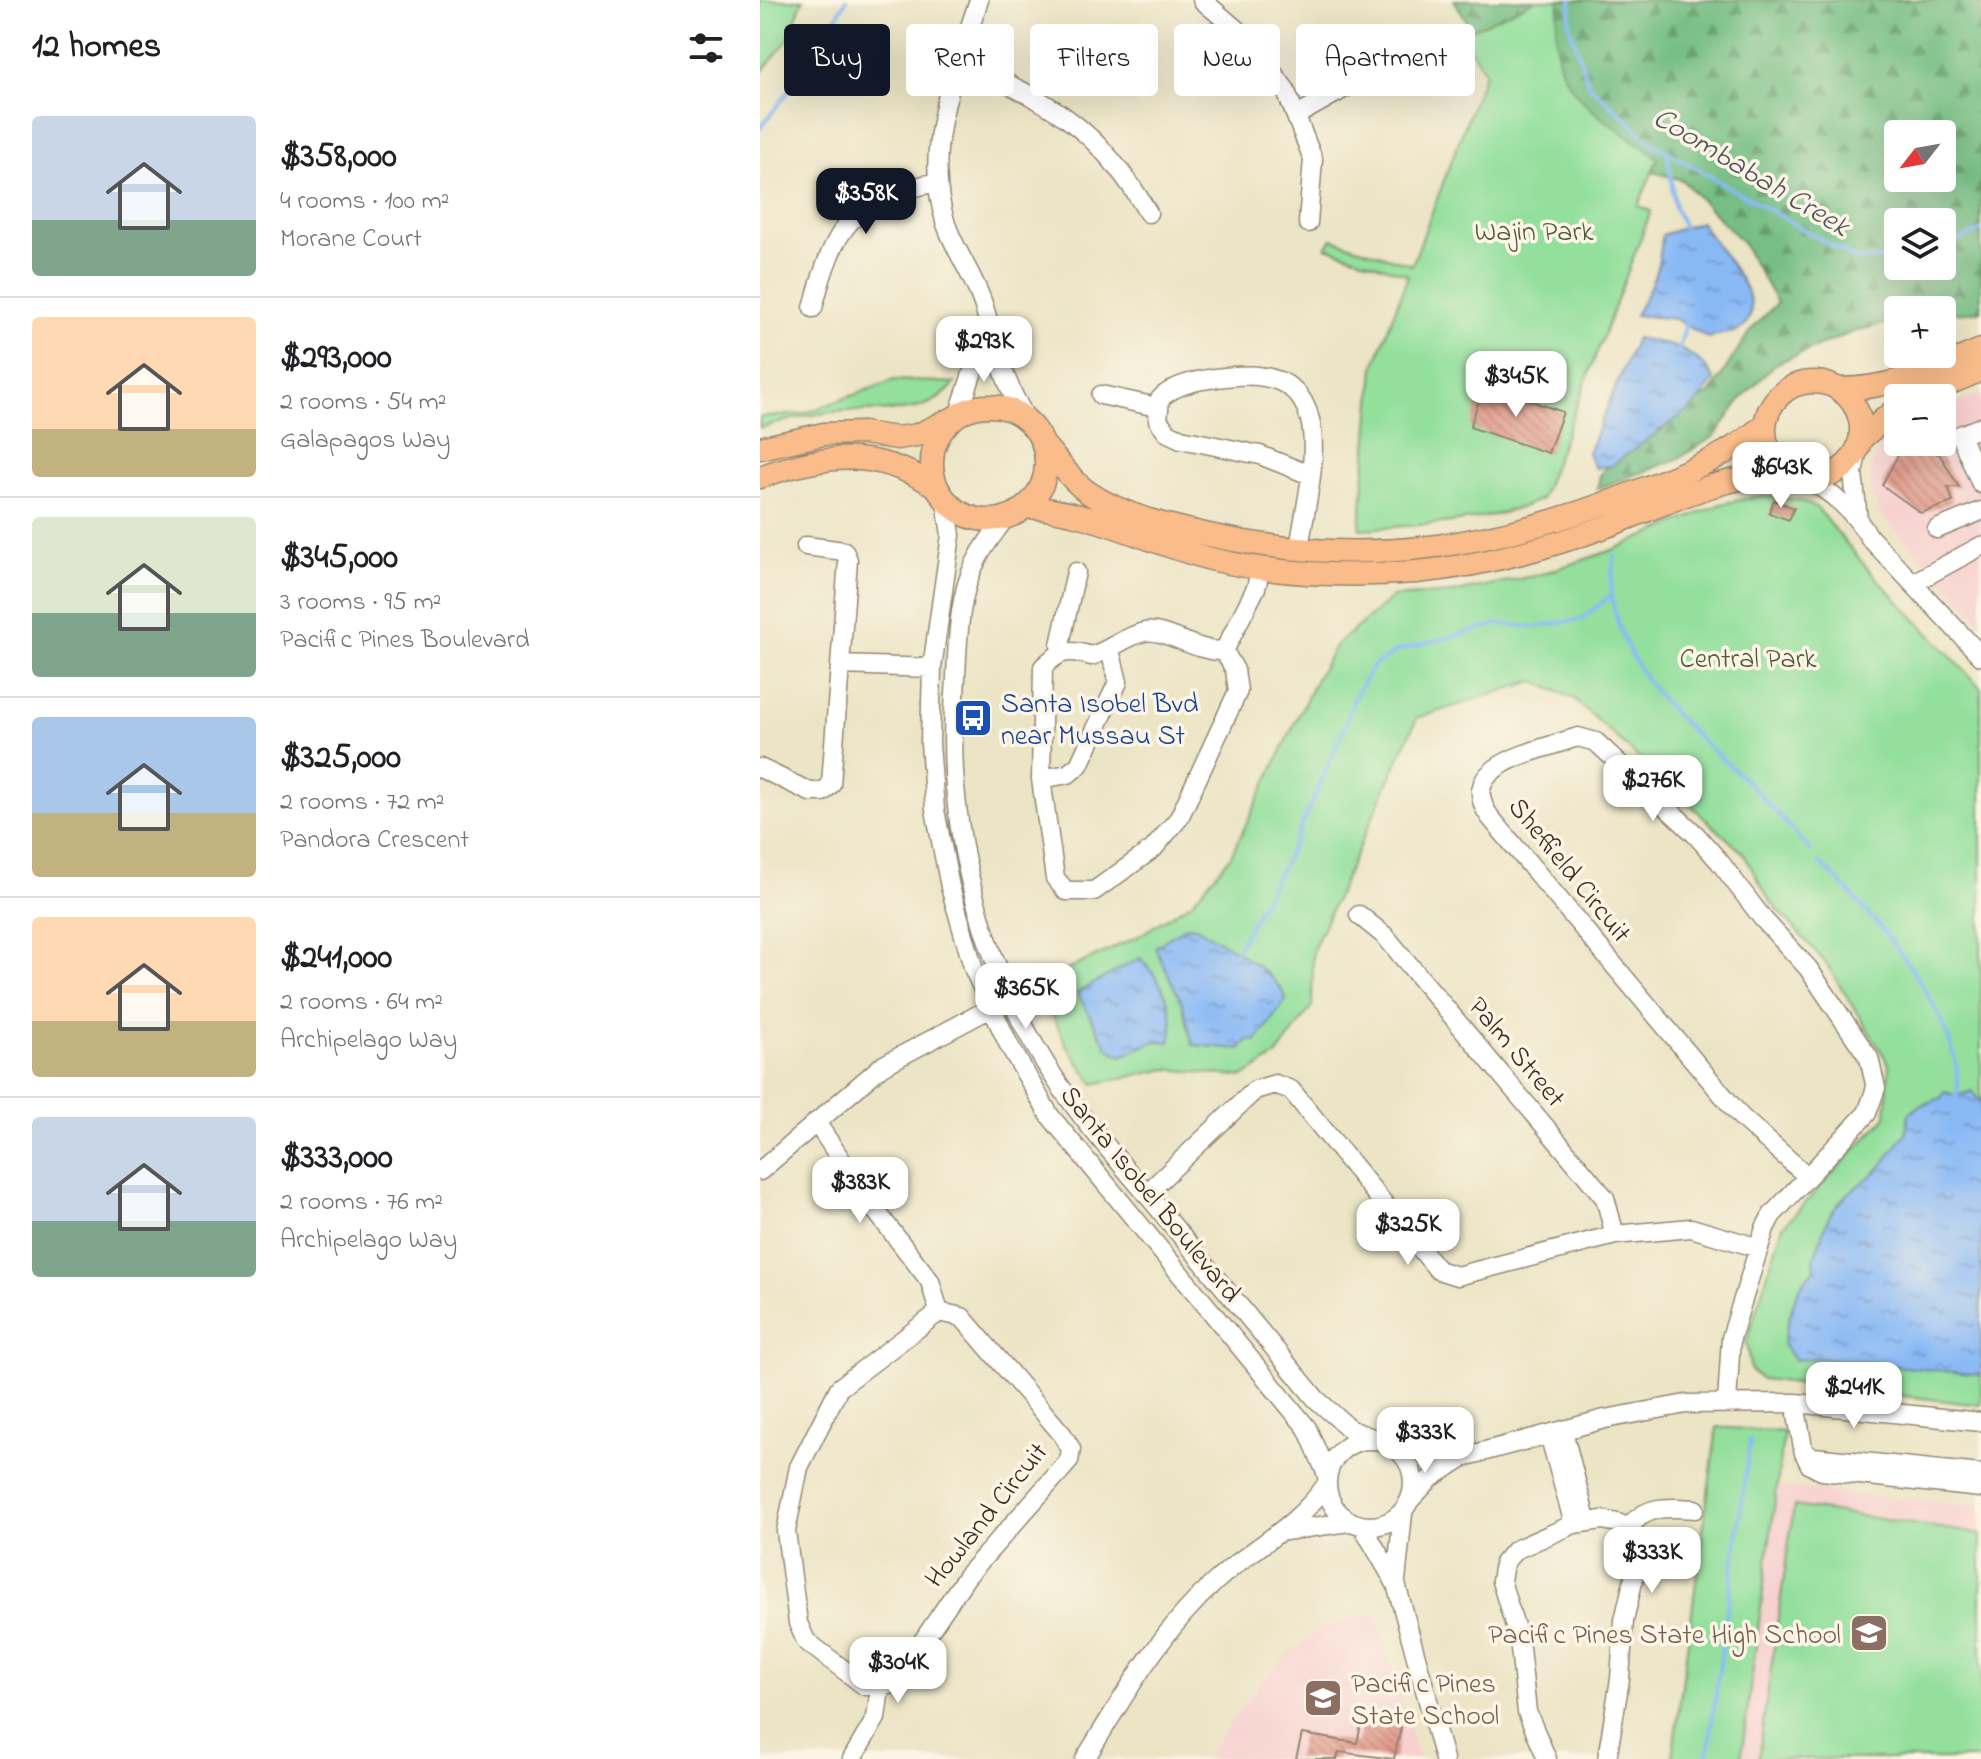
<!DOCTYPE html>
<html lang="en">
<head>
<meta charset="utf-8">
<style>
  :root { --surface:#fff; --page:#f2f2f2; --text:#202124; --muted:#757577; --line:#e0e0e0; --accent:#111827 }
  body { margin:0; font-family:"Indie Flower",sans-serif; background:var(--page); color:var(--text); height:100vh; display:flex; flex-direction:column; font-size:30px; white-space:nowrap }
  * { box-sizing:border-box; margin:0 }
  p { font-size:26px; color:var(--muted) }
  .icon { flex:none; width:44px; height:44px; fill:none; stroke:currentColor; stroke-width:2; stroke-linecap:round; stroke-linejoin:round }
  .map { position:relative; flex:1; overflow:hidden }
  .side { display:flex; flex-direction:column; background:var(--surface); width:760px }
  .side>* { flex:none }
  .banner { position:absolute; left:24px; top:24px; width:760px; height:72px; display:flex; gap:16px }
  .needle { width:52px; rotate:239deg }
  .controls { position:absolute; left:1124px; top:120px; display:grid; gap:16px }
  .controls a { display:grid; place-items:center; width:72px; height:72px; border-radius:8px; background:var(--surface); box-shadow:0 8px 32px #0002; font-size:40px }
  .price { position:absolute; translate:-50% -68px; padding:0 18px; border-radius:16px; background:#fff; color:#222; font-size:26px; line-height:52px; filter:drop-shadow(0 2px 4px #0008) }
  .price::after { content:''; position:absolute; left:50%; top:48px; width:24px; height:18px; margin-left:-12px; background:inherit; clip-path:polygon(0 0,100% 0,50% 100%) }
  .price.selected { background:var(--accent); color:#fff }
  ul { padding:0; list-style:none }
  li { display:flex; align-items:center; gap:24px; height:200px; padding:0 32px }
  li+li { border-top:2px solid var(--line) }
  li span { display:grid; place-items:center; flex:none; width:224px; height:160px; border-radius:8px; color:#555 }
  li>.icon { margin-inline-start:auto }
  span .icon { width:96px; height:96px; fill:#fffc; stroke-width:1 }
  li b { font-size:34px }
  h2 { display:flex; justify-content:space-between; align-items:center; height:96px; padding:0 32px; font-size:34px }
  .tag { padding:0 28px; border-radius:8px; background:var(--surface); box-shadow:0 8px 32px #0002; font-size:28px; line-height:72px }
  .tag.selected { background:var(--accent); color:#fff }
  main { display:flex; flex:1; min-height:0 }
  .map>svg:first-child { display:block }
  .built { fill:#f7d0cf }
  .forest { fill:url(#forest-firs); stroke:#587451; stroke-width:2; fill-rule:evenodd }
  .park { fill:#93df9c; stroke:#67845d; stroke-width:2 }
  .water { fill:url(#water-ripples); stroke:#62728a; stroke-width:2 }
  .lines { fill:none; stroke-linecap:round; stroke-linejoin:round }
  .stream { stroke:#89b9f5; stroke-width:4 }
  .building { fill:url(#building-back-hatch) }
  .minor-casing { stroke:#938772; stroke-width:21 }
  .major-casing { stroke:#938772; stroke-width:25 }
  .minor { stroke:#fff; stroke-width:18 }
  .major { stroke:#f9bc8a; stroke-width:22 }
  .labels { text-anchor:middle; stroke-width:7; stroke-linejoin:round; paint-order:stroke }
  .park-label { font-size:28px; fill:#51573e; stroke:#fcf5e5 }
  .transit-label { font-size:28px; fill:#164399; stroke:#fcf5e5; text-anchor:start }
  .street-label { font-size:28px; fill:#3b2a1e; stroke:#fcf5e5 }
  .education-label { font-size:28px; fill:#785e54; stroke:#fcf5e5; text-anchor:end }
  .water-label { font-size:30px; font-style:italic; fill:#52555e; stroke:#fcf5e5 }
</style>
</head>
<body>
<main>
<section class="side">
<h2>12 homes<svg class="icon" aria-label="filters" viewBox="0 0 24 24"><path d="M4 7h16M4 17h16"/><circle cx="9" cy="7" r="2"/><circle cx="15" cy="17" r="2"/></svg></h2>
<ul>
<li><span style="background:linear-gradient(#c9d6e8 65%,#7fa58c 0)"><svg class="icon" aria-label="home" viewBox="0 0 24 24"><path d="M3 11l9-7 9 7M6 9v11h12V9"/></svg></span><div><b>$358,000</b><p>4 rooms · 100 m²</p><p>Morane Court</p></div></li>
<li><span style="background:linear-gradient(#ffd9b3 70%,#c2b280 0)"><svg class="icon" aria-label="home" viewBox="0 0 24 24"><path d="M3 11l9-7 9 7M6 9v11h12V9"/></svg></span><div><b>$293,000</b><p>2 rooms · 54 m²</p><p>Galapagos Way</p></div></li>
<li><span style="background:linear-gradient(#dfe7d0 60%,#7fa58c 0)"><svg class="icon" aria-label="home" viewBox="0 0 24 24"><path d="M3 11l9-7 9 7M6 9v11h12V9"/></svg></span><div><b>$345,000</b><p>3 rooms · 95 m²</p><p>Pacific Pines Boulevard</p></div></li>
<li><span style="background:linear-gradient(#a9c7e8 60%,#c2b280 0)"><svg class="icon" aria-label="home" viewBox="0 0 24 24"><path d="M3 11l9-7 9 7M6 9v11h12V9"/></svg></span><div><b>$325,000</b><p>2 rooms · 72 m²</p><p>Pandora Crescent</p></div></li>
<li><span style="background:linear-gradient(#ffd9b3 65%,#c2b280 0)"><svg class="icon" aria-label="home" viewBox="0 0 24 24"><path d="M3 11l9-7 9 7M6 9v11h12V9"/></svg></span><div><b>$241,000</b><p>2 rooms · 64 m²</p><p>Archipelago Way</p></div></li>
<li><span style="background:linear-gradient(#c9d6e8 65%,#7fa58c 0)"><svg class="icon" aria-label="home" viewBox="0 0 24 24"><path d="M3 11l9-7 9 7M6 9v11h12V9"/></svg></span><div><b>$333,000</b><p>2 rooms · 76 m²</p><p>Archipelago Way</p></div></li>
</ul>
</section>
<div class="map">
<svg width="1221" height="1759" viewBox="0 0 1221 1759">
  <defs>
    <pattern id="forest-firs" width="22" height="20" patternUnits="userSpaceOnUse" patternTransform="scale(2)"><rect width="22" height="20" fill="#76be84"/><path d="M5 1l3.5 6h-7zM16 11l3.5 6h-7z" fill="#629b6b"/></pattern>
    <pattern id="water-ripples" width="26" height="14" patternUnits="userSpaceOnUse" patternTransform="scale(2)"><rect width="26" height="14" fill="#89b9f5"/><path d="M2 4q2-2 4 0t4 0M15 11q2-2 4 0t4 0" fill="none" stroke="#7197c6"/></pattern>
    <pattern id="building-back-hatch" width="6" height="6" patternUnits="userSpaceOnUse" patternTransform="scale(2)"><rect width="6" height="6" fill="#df9384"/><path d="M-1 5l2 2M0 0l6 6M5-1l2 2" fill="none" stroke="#b6786b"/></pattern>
  </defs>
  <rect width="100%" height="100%" fill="#fcf5e5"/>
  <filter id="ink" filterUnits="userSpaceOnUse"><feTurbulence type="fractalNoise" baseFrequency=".0125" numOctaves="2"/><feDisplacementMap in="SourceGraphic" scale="16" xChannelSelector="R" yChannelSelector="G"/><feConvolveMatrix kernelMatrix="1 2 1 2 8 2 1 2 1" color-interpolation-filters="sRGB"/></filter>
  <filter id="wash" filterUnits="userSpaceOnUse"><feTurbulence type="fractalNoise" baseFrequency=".006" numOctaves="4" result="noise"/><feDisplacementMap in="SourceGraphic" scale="32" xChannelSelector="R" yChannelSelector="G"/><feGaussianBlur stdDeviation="1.8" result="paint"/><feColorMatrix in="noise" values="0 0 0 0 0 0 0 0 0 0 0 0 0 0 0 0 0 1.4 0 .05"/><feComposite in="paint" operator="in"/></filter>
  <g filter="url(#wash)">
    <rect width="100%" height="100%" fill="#ebe4c5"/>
    <path class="built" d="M1221,394V622L1121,515L1111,494L1110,471L1118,447L1138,429V442H1182V408Z
      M1018,1486L1221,1507V1759H981Z
      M617,1612L658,1759H444L501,1681L532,1649L565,1626Z"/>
    <path class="forest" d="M694,0H1221V311L1182,314V310H1138V321L1098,330L1015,364L982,398L955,436L915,460L837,489L841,473L873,438L950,393L990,331L1017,303L982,242L922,180L886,170L735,68ZM1138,134H1182V178H1138ZM1138,222H1182V266H1138Z"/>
    <path class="park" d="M0,0H43L27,41L0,74Z
      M775,0H799C797,19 795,38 798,57C805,101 864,133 898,158L878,206L891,211L781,499C731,524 655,525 600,529L614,367L648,275L566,247L572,239L652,265L725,72L701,35Z
      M134,380L195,383C166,419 127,409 86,411C57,412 27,420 0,428V417L43,414Z
      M1000,496L1039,500L1056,507L1107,568L1221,688V1405L1002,1379L991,1371L986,1342L1023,1226L1126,1117L1129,1064L1066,963L1010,901L983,853L813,698L773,681L657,718L553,950L552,1006L516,1056L483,1077L407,1069L334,1084L307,1046L277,984L377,937L432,902L471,856L556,679L576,645L633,597L691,593L778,575L850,551L961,504Z
      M957,1427L1024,1432L981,1759H912Z
      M1034,1506L1221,1534V1759H998Z"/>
    <path class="water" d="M941,222C954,249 1018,306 978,330C969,336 961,331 949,338L915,319L875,315C891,288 901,267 902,235Z
      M876,338C907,343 939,350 954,380L935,405L851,466L835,468L828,453Z
      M427,926L436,927C460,942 520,973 526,1000L496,1041L488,1040L480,1049L433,1045L422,1003L395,947Z
      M380,958C402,980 418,1011 410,1042L396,1041L361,1056L348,1048L317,993Z
      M1212,1091L1221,1103V1375L1058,1358L1034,1360L1023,1344C1030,1316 1033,1288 1055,1269L1054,1258L1069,1216L1083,1198L1119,1169L1146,1133L1149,1114L1159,1106L1181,1098L1185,1092L1197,1096Z"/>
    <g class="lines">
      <path class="stream" d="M811,0L809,24L829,85L892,143L1097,260L1138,257
        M0,128L55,57L86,0
        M907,151L915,207L926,232
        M1182,248L1221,230
        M918,353L927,319
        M855,555C853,568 850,584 852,598C865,676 923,724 979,774C1005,798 1027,826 1051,851
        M1059,862C1112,912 1207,1020 1197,1096
        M476,951L529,854L584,729L594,698L613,666L637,651L738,624L775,627L822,619L851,595
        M947,1759L990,1441"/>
    </g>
    <g id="blocks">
      <path class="building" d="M724,385L803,412L788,453L710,427Z
        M1160,446L1180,455L1199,487H1188L1193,502L1161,513L1122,485L1138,455Z
        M1014,500L1034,508L1029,520L1009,513Z
        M603,1716L641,1727L634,1759L579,1752L577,1759H536L542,1734L597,1743Z"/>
    </g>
  </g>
  <g filter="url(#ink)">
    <use href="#blocks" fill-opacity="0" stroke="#938772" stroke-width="2"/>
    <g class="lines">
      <g class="minor-casing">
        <path id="minor" d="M219,0C195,73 161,147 186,224C196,253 216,279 224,307C237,349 243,382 267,420
          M442,0L490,41L525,89L553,159L548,223
          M199,63C286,97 341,130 388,213
          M537,115L626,65
          M53,308C74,225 92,199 178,182
          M341,395L397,407
          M199,413L228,326
          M1221,427L1200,435L1221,484
          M1044,478C1073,492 1093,511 1110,538L1221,656
          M186,502L191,535L172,668L170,743L175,810L190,887L214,970L249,1045L290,1116L547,1428L567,1475
          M245,518C236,531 225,544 218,558C196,596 198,652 195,694C184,825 223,971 296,1080C324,1122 358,1160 390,1198C445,1265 501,1332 556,1399L591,1430L621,1441
          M1098,519L1093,473L1098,448
          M1177,529L1221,511
          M539,549C548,484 587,367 475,376C452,378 417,381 400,399L398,420L408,433L421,439L500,455L550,475
          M1153,583L1221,546
          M464,651L475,670L478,691L419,818L393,849L334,891H306L295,878L281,779L283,667C300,650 309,649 331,656C349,651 366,636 384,632C406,628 434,652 464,651L496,588L501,568
          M302,652L300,645L316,572
          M81,665L172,668
          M0,768L50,792H63L71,784L88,560L84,551L46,546
          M281,779L308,774L319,765L358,682L350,650
          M599,915L625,936L845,1198L855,1235
          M56,1122L112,1206L170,1281L179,1312
          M0,1171L122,1066L242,1002
          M386,1194L495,1090L515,1084L531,1090L678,1270L697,1276L855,1235L931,1228L999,1248
          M179,1312L202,1317L302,1434L311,1449L309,1461L207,1576L139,1676L130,1685L105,1686L46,1641L38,1623L26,1531L39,1467L79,1388Z
          M967,1403L971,1338L1005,1228L1012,1215L1107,1113L1116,1088L1109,1058L1048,968L1003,919L959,861L935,834L836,742L818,737L808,740C774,752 694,766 730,817L981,1117L1047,1176
          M1037,1415L1044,1453L1053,1457L1221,1474
          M803,1431L826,1520
          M789,1434L814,1524
          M567 1483a43 43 0 1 1 86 0a43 43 0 1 1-86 0Z
          M634,1447L703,1457L845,1419L926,1404L1036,1403L1221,1422
          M1045,1455L1050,1465L1062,1471L1221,1488
          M650,1500L671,1478L703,1457
          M603,1527L636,1584L684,1759
          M867,1529C886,1505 906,1507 935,1509
          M525,1531L589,1522
          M636,1581L643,1513
          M92,1759L116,1718L120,1688
          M325,1759C364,1696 400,1631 456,1581C494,1546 535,1529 566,1485
          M787,1759L767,1712L759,1639L741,1581L744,1563L755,1550L814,1524L842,1520L858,1523L874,1533L880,1552L864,1620L860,1679L847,1759"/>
      </g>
      <g class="major-casing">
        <path id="major" d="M1005 430a48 48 0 1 1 96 0a48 48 0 1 1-96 0Z
          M1080,389C1131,389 1174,369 1221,350
          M1155,398L1221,370
          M172 463a57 57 0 1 1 114 0a57 57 0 1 1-114 0Z
          M1101,439L1138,407
          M283,444C297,459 311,481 329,493C363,516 408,526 449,535C607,570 740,547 888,487C931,470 970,455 1005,424
          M0,448L64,434L103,433L137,438L157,435L189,420
          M0,477C66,454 114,448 175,486
          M265,507C330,510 389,543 451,559C518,575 589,577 656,572C723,566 788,548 850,525C918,499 954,478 1029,472"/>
      </g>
      <use href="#minor" class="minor"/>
      <use href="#major" class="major"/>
    </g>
  </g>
  <defs>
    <g id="bus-square" transform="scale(2)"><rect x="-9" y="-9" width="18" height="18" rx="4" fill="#1a4fb4" stroke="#fcf5e5"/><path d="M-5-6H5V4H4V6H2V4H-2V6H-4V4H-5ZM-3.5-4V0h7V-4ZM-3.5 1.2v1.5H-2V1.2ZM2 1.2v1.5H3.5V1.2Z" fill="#fff"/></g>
    <g id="school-square" transform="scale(2)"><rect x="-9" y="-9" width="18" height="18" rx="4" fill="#8d6e63" stroke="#fcf5e5"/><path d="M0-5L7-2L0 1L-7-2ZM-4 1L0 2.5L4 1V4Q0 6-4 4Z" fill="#fff"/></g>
  </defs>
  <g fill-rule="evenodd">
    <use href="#bus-square" x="213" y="718"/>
    <use href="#school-square" x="1109" y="1633"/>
    <use href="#school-square" x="563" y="1698"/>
  </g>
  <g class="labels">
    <g class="park-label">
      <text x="774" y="240">Wajin Park</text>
      <text x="988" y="667">Central Park</text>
    </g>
    <g class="transit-label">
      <text x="241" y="712">Santa Isobel Bvd<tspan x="241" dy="32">near Mussau St</tspan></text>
    </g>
    <g class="street-label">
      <text transform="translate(811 869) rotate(51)" y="10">Sheffield Circuit</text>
      <text transform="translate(758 1051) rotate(50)" y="10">Palm Street</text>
      <text transform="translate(392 1193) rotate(51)" y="10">Santa Isobel Boulevard</text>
      <text transform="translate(225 1514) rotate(-51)" y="10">Howland Circuit</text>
    </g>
    <g class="education-label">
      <text x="1081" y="1643">Pacific Pines State High School</text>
      <text x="591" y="1692" text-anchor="start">Pacific Pines<tspan x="591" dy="32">State School</tspan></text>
    </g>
    <g class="water-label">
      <text transform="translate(992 171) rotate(31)" y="10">Coombabah Creek</text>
    </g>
  </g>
</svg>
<div class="controls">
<a><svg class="needle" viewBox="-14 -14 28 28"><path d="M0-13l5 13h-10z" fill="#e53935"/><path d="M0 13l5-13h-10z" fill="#757577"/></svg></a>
<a><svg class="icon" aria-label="layers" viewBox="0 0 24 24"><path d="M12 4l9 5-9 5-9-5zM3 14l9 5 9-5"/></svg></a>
<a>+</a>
<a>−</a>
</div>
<b class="price selected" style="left:106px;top:236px">$358K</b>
<b class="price" style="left:224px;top:384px">$293K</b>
<b class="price" style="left:756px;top:419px">$345K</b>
<b class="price" style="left:1021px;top:510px">$643K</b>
<b class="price" style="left:893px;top:823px">$276K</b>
<b class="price" style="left:266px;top:1031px">$365K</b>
<b class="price" style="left:100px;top:1225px">$383K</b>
<b class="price" style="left:648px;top:1267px">$325K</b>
<b class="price" style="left:1094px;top:1430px">$241K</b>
<b class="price" style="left:665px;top:1475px">$333K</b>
<b class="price" style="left:892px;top:1595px">$333K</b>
<b class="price" style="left:138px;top:1705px">$304K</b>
<div class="banner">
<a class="tag selected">Buy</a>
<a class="tag">Rent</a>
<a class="tag">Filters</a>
<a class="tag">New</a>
<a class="tag">Apartment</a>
</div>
</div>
</main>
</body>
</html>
